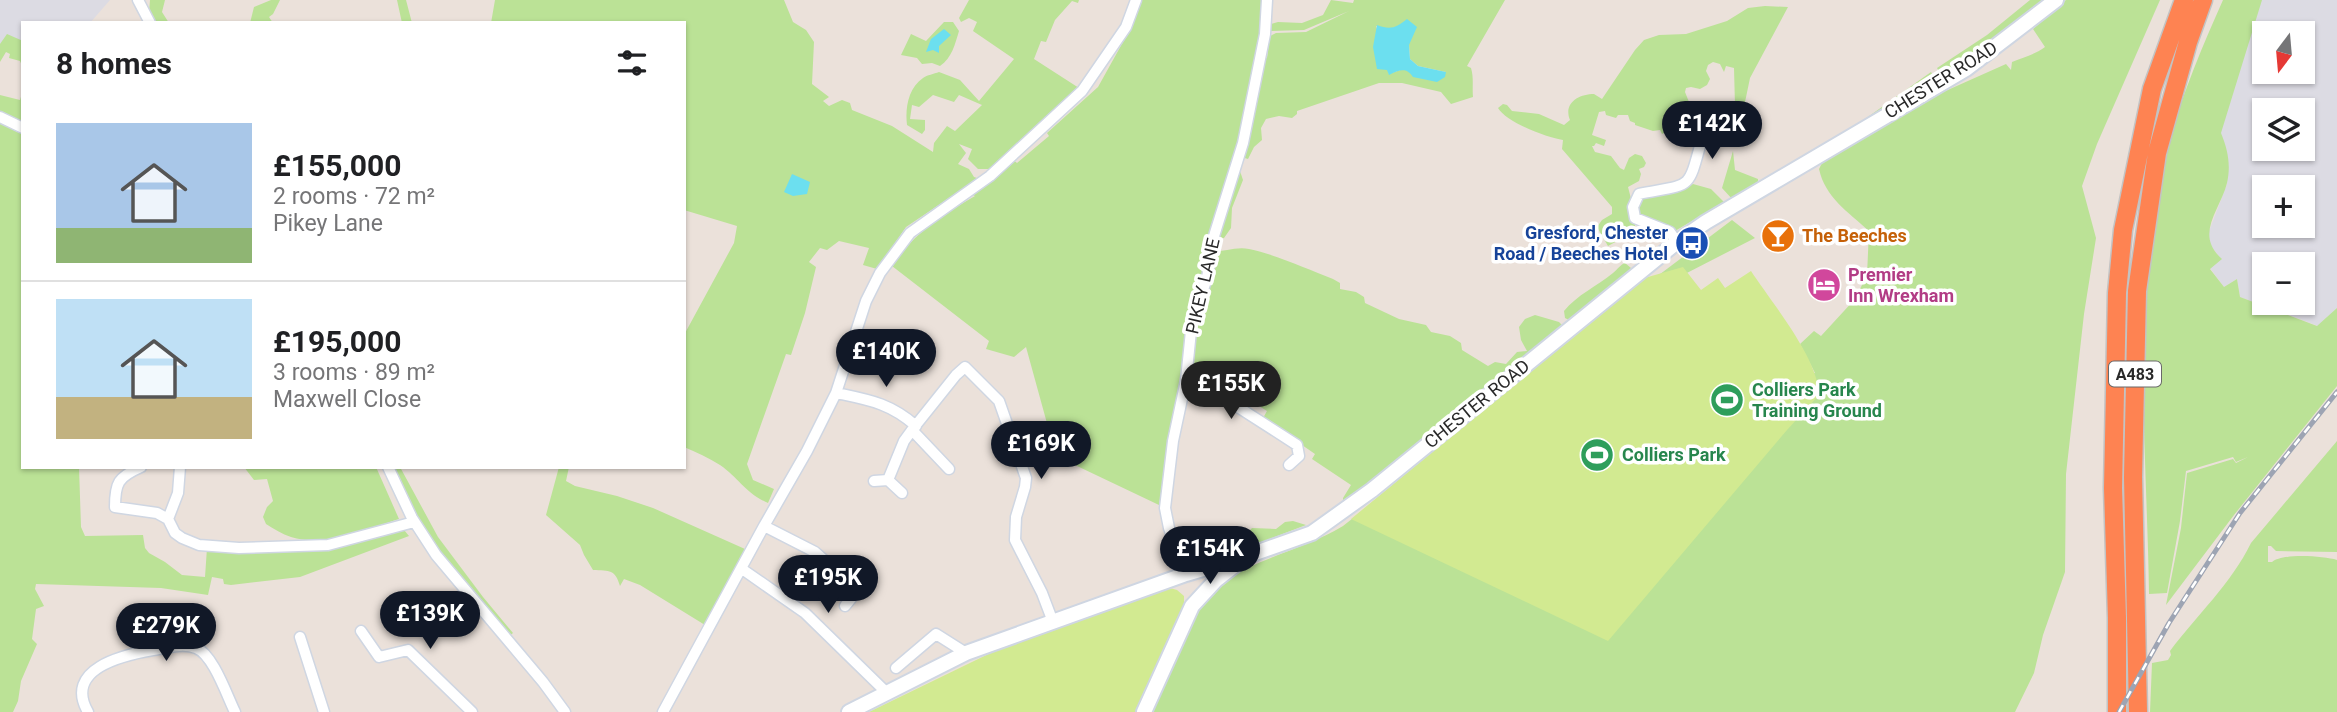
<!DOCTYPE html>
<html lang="en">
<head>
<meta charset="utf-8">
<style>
  :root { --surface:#fff; --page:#f2f2f2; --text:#202124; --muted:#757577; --line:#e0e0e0; --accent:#111827 }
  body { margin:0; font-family:Roboto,sans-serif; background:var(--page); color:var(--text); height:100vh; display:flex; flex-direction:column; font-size:26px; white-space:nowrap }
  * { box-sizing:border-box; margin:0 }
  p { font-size:23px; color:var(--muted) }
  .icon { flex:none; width:38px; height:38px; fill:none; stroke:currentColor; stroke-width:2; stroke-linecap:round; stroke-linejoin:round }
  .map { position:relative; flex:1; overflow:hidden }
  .details { position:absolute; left:21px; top:21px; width:665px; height:448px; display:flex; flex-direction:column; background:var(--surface); border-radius:0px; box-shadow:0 2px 5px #0004 }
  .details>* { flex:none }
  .needle { width:46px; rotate:196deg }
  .controls { position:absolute; left:2252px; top:21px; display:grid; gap:14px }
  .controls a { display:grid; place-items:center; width:63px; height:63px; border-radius:0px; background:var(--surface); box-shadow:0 2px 5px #0004; font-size:35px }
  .price { position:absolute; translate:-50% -60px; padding:0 16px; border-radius:24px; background:var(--accent); color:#fff; font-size:23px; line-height:46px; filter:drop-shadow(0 2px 4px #0008) }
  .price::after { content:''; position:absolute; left:50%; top:42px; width:21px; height:16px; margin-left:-10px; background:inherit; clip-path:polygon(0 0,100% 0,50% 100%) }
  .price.selected { background:#222; color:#fff }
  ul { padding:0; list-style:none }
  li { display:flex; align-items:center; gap:21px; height:175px; padding:0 35px }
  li+li { border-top:2px solid var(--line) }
  li span { display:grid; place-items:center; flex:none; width:196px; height:140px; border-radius:0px; color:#555 }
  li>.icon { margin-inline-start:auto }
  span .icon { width:84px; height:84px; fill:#fffc; stroke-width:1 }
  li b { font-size:30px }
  h2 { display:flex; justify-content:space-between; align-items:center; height:84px; padding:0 35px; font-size:30px }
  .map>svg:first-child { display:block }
  .industrial { fill:#dcdbe3; fill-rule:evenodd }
  .green { fill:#bbe296; fill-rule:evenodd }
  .pitch { fill:#d2ea91 }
  .water { fill:#6cdfef }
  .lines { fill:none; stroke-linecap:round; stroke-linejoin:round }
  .street-casing { stroke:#cfd6e2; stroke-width:13 }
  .secondary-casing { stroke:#cfd6e2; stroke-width:18 }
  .highway-casing { stroke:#c3c3c3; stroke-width:21 }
  .street { stroke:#fff; stroke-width:10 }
  .secondary { stroke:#fff; stroke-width:14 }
  .highway { stroke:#fe8352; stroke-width:18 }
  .rail-casing { stroke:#9da4b3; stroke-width:5 }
  .rail { stroke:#fff; stroke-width:2.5; stroke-dasharray:8; stroke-linecap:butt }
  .labels { text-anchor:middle; stroke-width:7; stroke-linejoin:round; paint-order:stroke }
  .shield { fill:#fff; stroke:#696969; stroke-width:2 }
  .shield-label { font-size:16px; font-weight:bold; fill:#292929 }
  .street-label { font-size:18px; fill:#292929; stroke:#fff }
  .transit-label { font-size:18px; font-weight:bold; fill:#164399; stroke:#fff; text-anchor:end }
  .food-label { font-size:18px; font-weight:bold; fill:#c56008; stroke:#fff; text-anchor:start }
  .hotel-label { font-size:18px; font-weight:bold; fill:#b23c85; stroke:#fff; text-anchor:start }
  .leisure-label { font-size:18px; font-weight:bold; fill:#27864d; stroke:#fff; text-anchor:start }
</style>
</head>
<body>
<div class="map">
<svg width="2337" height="712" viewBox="0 0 2337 712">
  <rect width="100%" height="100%" fill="#ebe1da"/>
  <path class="industrial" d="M0,0H110L90,23H23V46H0Z
    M2256,0H2337V308L2318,326L2240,297L2237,279L2224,287L2210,268L2221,259L2211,246L2208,234L2227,184L2216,126ZM2264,33H2303V72H2264ZM2264,110H2303V149H2264ZM2264,187H2303V226H2264ZM2264,264H2303V303H2264Z"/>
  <path class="green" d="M150,0H165L162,12L169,23H155L149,13Z
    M271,0H280L273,14L269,17L273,23H250L254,7Z
    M397,0H406L412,23H402Z
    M495,0H784L793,22L806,30L814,42L812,84L829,97L823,101L829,106L842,100L850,103L852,110L892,126L933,152L934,143L947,126L955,131L982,105L959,95L954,102L933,95L919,107L912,105L910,119L925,120V130L922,134L907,125C905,109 908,88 923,78C927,75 934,74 939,72L960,80L979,101L1014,59L973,31L977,22L969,18L961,22L959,18L969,0H1079L1078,3L1072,1L1055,20L1046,42L1041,41L1034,59L1079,88L1007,155L1017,163L1049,136L1047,133L1098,87L1133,24L1141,0H1264L1257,60L1267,58L1270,36L1276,33L1306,32L1349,11L1304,30L1271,31V24L1278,22L1302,23L1323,15L1331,0L1353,3L1354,0H1505L1467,66L1471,68C1474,78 1472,87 1473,97L1451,104L1441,92L1402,83H1379L1297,111V114L1292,118L1279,116L1266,119L1261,128L1262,140L1254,147L1248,159L1235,155L1228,171L1239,168L1243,180L1232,208L1231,228L1224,238L1207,241L1206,251C1220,254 1234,246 1249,249C1277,255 1307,269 1333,279L1340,283V289L1356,292L1364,297L1365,303L1399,319L1426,325L1431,332L1450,336L1461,343L1462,350L1488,366L1495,362L1506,364L1517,352L1527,351L1521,340L1519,327L1525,319L1535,315L1559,322L1564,327L1456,419L1343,504V498L1351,485L1312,459L1315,454L1263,418L1267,411L1251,401L1246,407L1193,379L1189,375L1186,342L1179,383L1180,391L1176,399L1159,505L1056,456L1026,347L1014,357L986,349L989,341L892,266C912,234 943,215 975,196L961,190L906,227L877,269L863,265L869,248L839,241L827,250L820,248L809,262L816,267L805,313L791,355L786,354L747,464L753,480L774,489L768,503C745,493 739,478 720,465C709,458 696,452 684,447V335L734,243L737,226L684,210V23H491ZM1376,26L1387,29L1397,27L1409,45L1410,59L1418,66L1446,72L1409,71L1403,69L1389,74ZM959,144L972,149L968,159L978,169H988L994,177L989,182L974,177L969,169L958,164L966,153Z
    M2030,0H2048L1997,41L1943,77L1937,68L1987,35Z
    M2066,0H2160L2097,144L2082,186L2096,238L2084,314L2066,474L2065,572L2043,635L2034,673L2015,712H1150C1165,679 1196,595 1226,579C1263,557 1306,548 1343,526L1466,429L1815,373L1800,344L1814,331L1821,336L1855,299L1867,275L1869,231C1848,212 1825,197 1819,169L1822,163L1941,93L2006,64L2011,70L2012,62C2024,57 2034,55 2045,47L2033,29Z
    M2223,0H2262L2221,133C2228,150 2231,165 2227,183C2220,211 2194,234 2222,259L2210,269L2224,287L2237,279L2240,297L2317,326L2337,308V386L2234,515L2166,605L2181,528L2187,473L2233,459L2236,463L2248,457L2236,462L2233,457L2186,471L2180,521L2167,593L2149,594C2147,445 2129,284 2170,139C2183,92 2203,45 2223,0Z
    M1765,6L1788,7L1750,78L1739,131L1729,125L1735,106L1734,68L1726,66L1724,72L1720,64L1713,62L1708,65L1706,71L1710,79L1707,85L1700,89L1691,87L1686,88L1685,92L1695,117L1688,113L1683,116L1682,120L1684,125L1677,128L1665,125L1664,128L1668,131L1662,134L1660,130L1653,131L1635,125V123L1630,121L1628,115H1618L1616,118L1606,115L1605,111L1599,112L1592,135L1606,140L1604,146L1596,143L1594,146H1592L1595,152L1611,156L1620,168L1624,170L1629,158L1635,154L1642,156L1646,163L1644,167L1639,169L1641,174L1639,181L1628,187L1637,222L1633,229L1635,232L1632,235L1636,241H1632L1628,235L1608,246L1597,227L1602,220L1612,214V207L1562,149L1563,140C1547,138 1506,122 1498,108L1503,104L1507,105L1512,111L1539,114L1564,125L1570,120C1563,103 1579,94 1594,94L1602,99L1635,50L1644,40L1659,35L1686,34L1727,21L1748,8Z
    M944,22H953L959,31C955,44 952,58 940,66L932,63L922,64L917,58L901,55L911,34L926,41Z
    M7,34L23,41V68L20,61L9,58L10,54L6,52L0,62V44Z
    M1931,72L1936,81L1858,124Z
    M23,90V122L0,111V95L20,100Z
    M0,122L23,131V467H79L81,527L85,536L143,535L145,548L149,553L165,562L182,575L205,577L207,548L346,545L404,530L409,536L300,577L231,585L224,584L223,579L212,577L208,595L161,588L36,584L35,589L44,606L36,609L32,639L37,644L21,681L18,701L13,712H0Z
    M1733,151L1735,170L1758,179V184L1733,200L1722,188Z
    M1693,184L1711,189L1724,202L1675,231L1642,219L1637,210L1644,196L1681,191Z
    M1732,220L1755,238L1607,314Z
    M1625,263L1631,268L1630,273L1571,321L1565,318L1564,311C1577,295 1597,286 1613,273C1618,269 1620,265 1625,263Z
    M2337,441V552L2276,551L2271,546H2268V562H2272C2283,553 2323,556 2337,560V712H2150L2152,663L2168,660L2171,655L2170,651C2197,615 2231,584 2251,543Z
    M244,467H376L399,519C366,529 326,548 291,537C282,534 274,529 266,524L263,517L267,507L273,501L267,479L254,480Z
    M393,467H400L438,537L483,597L513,633L509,636L438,552L423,529Z
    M559,467H569L566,481L575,486L617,496L653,508L745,549L705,625L640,585L624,579L620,586C615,569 610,571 593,570L584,555L580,545L546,515Z
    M1293,521L1306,525L1254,545L1241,547L1242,538L1252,528L1276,529L1285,522Z
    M1178,533L1184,536L1197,553L1195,558L1191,559L1179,544Z"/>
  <path class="pitch" d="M1683,267L1701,290L1718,278L1725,288L1751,271C1772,303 1819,359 1819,395L1787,430L1608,641L1351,519L1516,383L1634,281Z
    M1170,588L1177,590L1184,596V606L1136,712H869L1007,645Z"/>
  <path class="water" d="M1407,19L1417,27L1409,45L1410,59L1418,66L1446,72L1445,77L1437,82L1413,77C1406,67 1400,70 1389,75L1387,70L1377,69L1373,47L1377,25C1390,30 1396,28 1407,19Z
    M944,29L951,35L939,46V53L933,50L926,52L931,39Z
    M792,174L810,182L807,194L793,196L784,192Z"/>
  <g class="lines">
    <g class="street-casing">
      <path id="street" d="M138,0L150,23
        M0,117L23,128
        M1677,242L1670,232L1635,218L1633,207L1639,194C1695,183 1687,192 1703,135
        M1186,380L1227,400L1297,445L1299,456L1289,465
        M836,393C869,400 890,403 916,426
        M141,467C118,477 115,483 115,507L157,513L168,519L175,533L182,538L199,545L239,548L328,545L414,522
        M388,467L412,518L436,555L543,682L565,712
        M949,469L912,430L956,375L965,367L999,401L1026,478L1025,487L1016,517L1015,540L1042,593L1053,622
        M888,480L904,441L912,430
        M874,481L888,480L902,493
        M168,519L178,493L180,467
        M764,526L815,552L858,590L845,606
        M742,569L805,613L887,693
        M1186,574L1169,528L1165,508L1173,441L1186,380L1192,321L1207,278L1214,236L1243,143L1265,34L1267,0
        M361,631L379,657L408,650L472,712
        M300,637L324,712
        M896,668L936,634L966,653
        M88,712C63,669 123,655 153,650C166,648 183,643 196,648C213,654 227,696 235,712
        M663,712L764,526L807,451L836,393L866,301L880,273L910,233L990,176L1082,91L1126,27L1136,0"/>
    </g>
    <g class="secondary-casing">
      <path id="secondary" d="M849,712L966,653L1186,574L1247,556L1312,533L1372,490L1677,242L1706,222L1966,69L2056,0
        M1144,712L1192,606L1216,580L1239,562"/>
    </g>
    <g class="highway-casing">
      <path id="highway" d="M2117,712V618L2113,488L2117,293L2123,230L2152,89L2184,0
        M2138,712L2133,477L2137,291L2157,153L2188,42L2203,0"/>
    </g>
    <use href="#street" class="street"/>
    <use href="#secondary" class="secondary"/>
    <use href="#highway" class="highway"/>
    <g class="rail-casing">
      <path id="rail" d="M2119,712L2169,623L2240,513L2337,392"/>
    </g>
    <use href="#rail" class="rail"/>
  </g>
  <defs>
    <g id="bar-disc" transform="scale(1.75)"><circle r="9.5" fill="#e8710a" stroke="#fff"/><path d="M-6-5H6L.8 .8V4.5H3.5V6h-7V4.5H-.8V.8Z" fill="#fff"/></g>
    <g id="bus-disc" transform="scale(1.75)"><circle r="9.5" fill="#1a4fb4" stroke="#fff"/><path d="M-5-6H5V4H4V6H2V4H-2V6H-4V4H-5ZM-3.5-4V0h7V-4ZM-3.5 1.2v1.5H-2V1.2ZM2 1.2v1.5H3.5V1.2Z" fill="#fff"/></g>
    <g id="hotel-disc" transform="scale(1.75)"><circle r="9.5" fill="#d1479c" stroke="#fff"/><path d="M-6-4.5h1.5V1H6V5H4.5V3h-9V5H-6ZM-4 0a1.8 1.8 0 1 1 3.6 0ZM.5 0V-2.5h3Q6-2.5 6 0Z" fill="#fff"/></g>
    <g id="stadium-disc" transform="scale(1.75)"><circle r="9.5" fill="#2e9e5b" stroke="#fff"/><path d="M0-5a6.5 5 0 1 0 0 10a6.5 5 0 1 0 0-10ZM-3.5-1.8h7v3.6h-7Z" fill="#fff"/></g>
  </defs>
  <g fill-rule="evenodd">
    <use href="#bar-disc" x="1778" y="236"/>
    <use href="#bus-disc" x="1692" y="243"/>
    <use href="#hotel-disc" x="1824" y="285"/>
    <use href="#stadium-disc" x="1727" y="400"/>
    <use href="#stadium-disc" x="1597" y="455"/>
  </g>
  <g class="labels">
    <rect class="shield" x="2109" y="361.5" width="52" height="25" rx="5"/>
    <g class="shield-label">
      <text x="2135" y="380">A483</text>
    </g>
    <g class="street-label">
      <text transform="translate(1941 80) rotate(-32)" y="6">CHESTER ROAD</text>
      <text transform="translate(1203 286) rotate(-77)" y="6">PIKEY LANE</text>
      <text transform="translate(1477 404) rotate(-39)" y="6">CHESTER ROAD</text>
    </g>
    <g class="transit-label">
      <text x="1668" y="239">Gresford, Chester<tspan x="1668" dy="21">Road / Beeches Hotel</tspan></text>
    </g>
    <g class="food-label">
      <text x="1802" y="242">The Beeches</text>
    </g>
    <g class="hotel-label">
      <text x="1848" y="281">Premier<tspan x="1848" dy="21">Inn Wrexham</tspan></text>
    </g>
    <g class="leisure-label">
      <text x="1752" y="396">Colliers Park<tspan x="1752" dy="21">Training Ground</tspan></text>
      <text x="1622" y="461">Colliers Park</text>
    </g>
  </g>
</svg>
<div class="controls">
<a><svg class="needle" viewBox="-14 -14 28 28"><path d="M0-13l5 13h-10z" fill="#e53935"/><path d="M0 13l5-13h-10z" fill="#757577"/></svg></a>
<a><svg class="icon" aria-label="layers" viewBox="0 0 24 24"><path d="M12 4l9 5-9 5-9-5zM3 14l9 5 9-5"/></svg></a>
<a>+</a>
<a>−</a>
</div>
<b class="price" style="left:1712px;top:161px">£142K</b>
<b class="price" style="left:886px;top:389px">£140K</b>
<b class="price selected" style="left:1231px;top:421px">£155K</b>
<b class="price" style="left:1041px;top:481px">£169K</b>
<b class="price" style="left:1210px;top:586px">£154K</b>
<b class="price" style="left:828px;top:615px">£195K</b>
<b class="price" style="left:430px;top:651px">£139K</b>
<b class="price" style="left:166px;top:663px">£279K</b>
<section class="details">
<h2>8 homes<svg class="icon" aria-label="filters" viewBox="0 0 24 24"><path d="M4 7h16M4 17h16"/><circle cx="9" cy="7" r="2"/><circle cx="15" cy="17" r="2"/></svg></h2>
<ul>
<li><span style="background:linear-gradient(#a9c7e8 75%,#8fb573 0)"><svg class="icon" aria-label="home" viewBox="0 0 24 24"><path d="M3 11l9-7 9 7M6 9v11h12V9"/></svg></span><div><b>£155,000</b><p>2 rooms · 72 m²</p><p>Pikey Lane</p></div></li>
<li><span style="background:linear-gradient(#bfe0f5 70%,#c2b280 0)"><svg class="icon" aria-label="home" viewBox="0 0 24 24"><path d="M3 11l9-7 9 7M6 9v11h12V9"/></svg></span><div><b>£195,000</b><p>3 rooms · 89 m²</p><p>Maxwell Close</p></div></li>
</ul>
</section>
</div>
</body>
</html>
